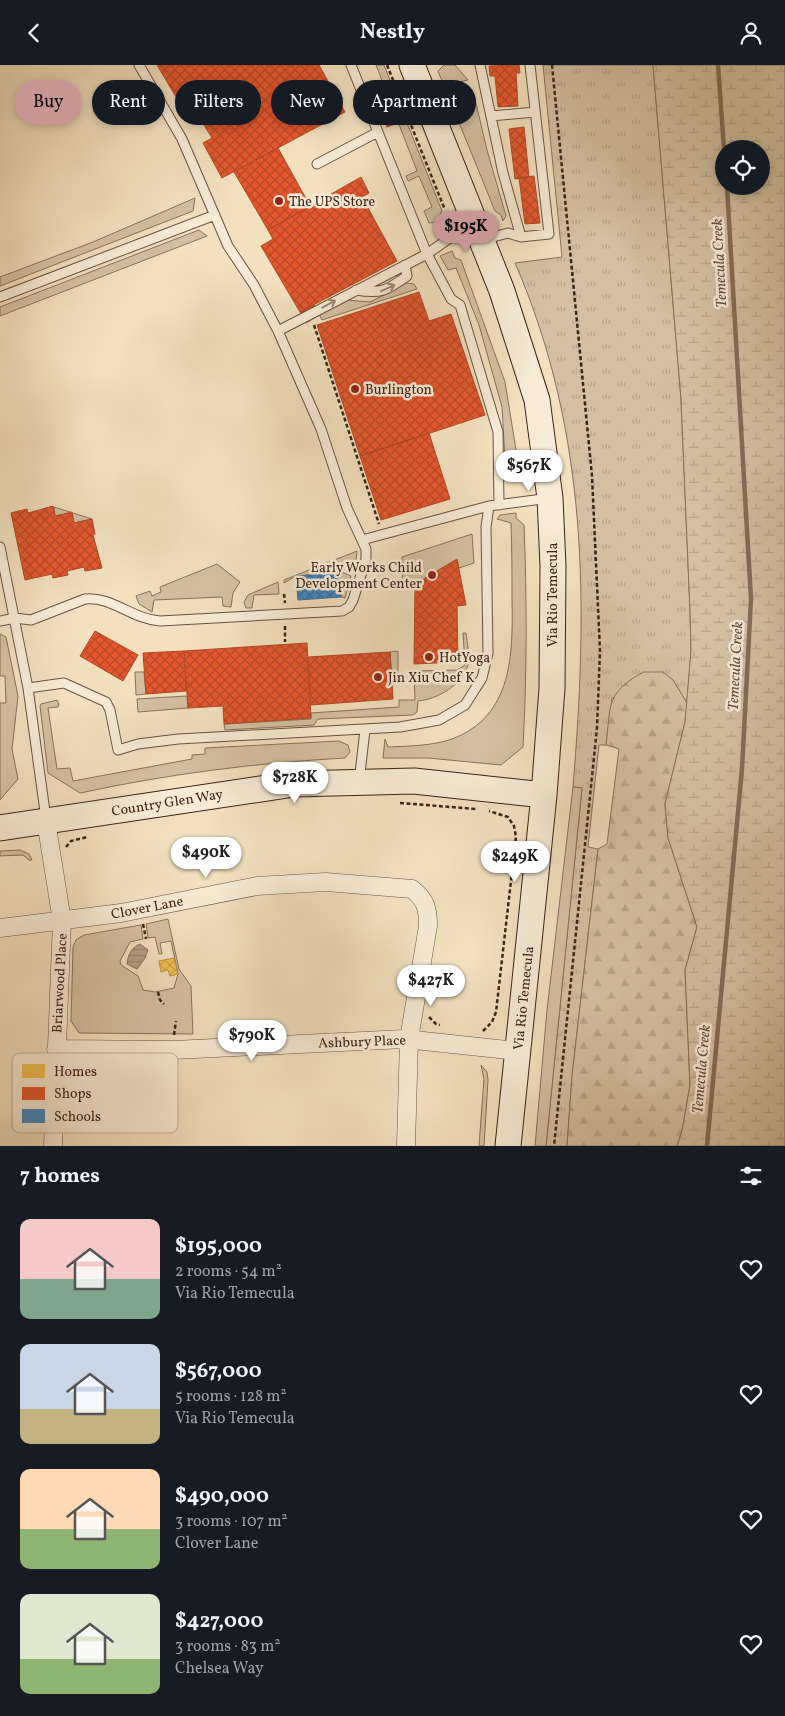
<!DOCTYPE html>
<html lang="en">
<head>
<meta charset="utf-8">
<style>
  :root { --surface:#171b24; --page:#242831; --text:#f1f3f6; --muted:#9ea1a6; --accent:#c59692 }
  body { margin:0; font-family:Vollkorn,serif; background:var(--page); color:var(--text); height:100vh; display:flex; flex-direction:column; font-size:19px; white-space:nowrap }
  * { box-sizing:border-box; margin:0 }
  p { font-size:16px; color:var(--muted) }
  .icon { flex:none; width:28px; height:28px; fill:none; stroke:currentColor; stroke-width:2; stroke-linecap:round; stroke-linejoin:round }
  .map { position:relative; height:1081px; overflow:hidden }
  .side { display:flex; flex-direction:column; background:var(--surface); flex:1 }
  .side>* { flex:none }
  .guide { position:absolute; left:15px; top:15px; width:500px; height:45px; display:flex; gap:10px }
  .controls { position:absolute; left:715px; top:75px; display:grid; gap:10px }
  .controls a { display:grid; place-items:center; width:55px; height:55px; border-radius:50%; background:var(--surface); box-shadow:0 2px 8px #0003; font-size:25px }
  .price { position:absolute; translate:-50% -42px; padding:0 11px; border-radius:18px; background:#fff; color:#222; font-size:16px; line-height:32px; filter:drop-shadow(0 1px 2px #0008) }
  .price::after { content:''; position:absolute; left:50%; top:30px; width:15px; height:11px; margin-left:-8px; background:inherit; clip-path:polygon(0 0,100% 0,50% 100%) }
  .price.active { background:var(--accent); color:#111 }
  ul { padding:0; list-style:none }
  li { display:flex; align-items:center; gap:15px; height:125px; padding:0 20px }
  li span { display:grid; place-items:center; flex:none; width:140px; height:100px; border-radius:10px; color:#555 }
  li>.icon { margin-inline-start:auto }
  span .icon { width:60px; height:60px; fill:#fffc; stroke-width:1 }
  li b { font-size:21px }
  h2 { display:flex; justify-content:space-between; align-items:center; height:60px; padding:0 20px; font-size:21px }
  .pill { padding:0 18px; border-radius:22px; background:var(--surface); box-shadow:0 2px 8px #0003; font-size:18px; line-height:45px }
  .pill.active { background:var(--accent); color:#111 }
  header { display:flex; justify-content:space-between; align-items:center; height:65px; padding:0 20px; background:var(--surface); font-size:22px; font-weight:700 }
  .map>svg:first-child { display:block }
  .grass { fill:url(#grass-tufts); stroke:#88705c }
  .forest { fill:url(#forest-firs); stroke:#88705c }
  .wetland { fill:url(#wetland-marsh); stroke:#88705c; fill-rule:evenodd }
  .green { fill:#d3c0a2; stroke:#88705c }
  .water { fill:url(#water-rules); stroke:#856d59 }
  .homes { fill:url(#homes-cross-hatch); stroke:#bc913d }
  .shops { fill:url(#shops-cross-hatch); stroke:#b24727 }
  .schools { fill:url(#schools-cross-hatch); stroke:#3f6990 }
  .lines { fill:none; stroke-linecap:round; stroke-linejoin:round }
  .stream { stroke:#856d59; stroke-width:4.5 }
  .lane-casing { stroke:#6b5140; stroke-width:11 }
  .street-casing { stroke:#6b5140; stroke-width:19 }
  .secondary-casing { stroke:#3e2116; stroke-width:27 }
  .path { stroke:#3e2116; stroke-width:2.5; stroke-dasharray:4 2.5; stroke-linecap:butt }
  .lane { stroke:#f7ebd5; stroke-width:9 }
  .street { stroke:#f7ebd5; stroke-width:18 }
  .secondary { stroke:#f7ebd5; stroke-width:25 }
  .oneway { stroke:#9a8676 }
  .poi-dot { fill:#8f2418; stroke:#f7ebd5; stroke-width:2 }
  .labels { text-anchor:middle; stroke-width:5; stroke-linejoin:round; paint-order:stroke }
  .poi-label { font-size:14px; fill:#3e2116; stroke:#f7ebd5; text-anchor:start }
  .street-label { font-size:14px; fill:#3e2116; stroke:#f7ebd5 }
  .water-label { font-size:15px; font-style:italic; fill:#684d3d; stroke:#f7ebd5 }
  .key { fill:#f7ebd5; stroke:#c0ae9c; stroke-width:1 }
  .key-label { font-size:14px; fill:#3e2116 }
</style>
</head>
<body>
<header><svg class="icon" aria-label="back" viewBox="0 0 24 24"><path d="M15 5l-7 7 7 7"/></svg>Nestly<svg class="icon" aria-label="person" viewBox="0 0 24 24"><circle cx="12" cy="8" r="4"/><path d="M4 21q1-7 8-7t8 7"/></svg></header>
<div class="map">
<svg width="785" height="1081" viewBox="0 0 785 1081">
  <defs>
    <pattern id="grass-tufts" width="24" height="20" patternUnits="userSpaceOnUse" patternTransform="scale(1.25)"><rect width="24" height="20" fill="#d3c0a2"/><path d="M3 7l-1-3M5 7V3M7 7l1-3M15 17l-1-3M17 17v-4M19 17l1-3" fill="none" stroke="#b6a58b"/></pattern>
    <pattern id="forest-firs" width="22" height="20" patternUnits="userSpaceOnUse" patternTransform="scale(1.25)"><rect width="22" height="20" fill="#d3c0a2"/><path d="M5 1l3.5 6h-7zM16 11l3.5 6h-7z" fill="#b6a58b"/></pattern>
    <pattern id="wetland-marsh" width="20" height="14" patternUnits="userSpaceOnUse" patternTransform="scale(1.25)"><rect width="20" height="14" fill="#d3c0a2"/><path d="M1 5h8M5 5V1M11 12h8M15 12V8" fill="none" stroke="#b6a58b"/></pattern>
    <pattern id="water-rules" width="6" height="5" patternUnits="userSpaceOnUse" patternTransform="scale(1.25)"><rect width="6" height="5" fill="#b59f86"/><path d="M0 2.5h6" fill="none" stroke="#95816d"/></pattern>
    <pattern id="homes-cross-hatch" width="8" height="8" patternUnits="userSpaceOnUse" patternTransform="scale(1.25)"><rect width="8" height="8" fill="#f2c14e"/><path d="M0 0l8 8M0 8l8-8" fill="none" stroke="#d1a643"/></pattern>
    <pattern id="shops-cross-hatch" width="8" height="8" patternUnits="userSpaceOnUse" patternTransform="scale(1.25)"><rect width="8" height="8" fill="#e4572e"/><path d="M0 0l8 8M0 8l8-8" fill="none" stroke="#ba4826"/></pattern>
    <pattern id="schools-cross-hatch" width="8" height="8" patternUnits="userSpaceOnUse" patternTransform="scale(1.25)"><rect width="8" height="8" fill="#3f88c5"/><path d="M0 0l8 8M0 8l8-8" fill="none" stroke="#366f9f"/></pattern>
  </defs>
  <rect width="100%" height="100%" fill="#f2e0bf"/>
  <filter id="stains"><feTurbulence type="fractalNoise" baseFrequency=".004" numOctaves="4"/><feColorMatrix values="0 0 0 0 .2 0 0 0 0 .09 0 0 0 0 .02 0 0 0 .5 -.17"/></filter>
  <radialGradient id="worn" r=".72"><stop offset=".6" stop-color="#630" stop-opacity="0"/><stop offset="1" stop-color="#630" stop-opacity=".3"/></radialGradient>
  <path class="grass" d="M543,0H653L681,334L690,546L691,585L687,638L673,615L612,633L606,680H599L588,782L598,784L572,1011L567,1081H546L582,723L573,722C588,541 589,368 515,198L562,192Z
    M20,785L29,789L32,795H29L23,790L0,791V786Z"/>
  <path class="forest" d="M643,607H663L673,615L687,638L685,657L665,739L668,773L697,862L685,905L690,1020L682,1066L677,1081H567L572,1011L598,784L607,779L619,684L606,680C611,640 605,629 643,607Z"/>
  <path class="wetland" d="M653,0H785V1081H677L682,1066L690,1020L685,905L697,862L668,773L665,739L685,657L691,585L690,546L681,334ZM724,84H761V121H724Z"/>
  <path class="green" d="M376,0H384L442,146L439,151V157L429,158L424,146L432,142L419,111L408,116L406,111L417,106Z
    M444,0H455L468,15L459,17L462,35L475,34L487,85L506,151L503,156L501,150L495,146L438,6Z
    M195,133L193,146L0,221V212L93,177Z
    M199,165L207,171L0,251V242Z
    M452,186L455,193L461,195L505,317L519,403L512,413H506L502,342L479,260L456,203L448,205L440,191Z
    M407,218L414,219L417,224L322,255L318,247L347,235L370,237Z
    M54,442L92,454L74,458L72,448L55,451Z
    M516,448V453L524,460C527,534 527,608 523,682L501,700L428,693H383L385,674L388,682C409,681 431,681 452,674C513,651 513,589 512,534C512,509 512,483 511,458L497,454L500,450Z
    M472,469L474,498L459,503L457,495L415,519L403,523L402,492Z
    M357,486L356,497L346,495L342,507L351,511L345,533L341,532L339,508L296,511L284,518V515Z
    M217,499L240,517L233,528L231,542L223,541L222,532L154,535L152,547L139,539L136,531L150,526L152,531L161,527L160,522Z
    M278,517L279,529L254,530L252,543H246L244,537L248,530Z
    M463,568H466C467,577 470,590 468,600C462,620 438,634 418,636L417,647L413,650L318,654L314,660L225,665L224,659L311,654V648L399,642V635H415L414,606L457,605L465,600Z
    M0,569L6,572L18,631L12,684L18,714L0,735V638H6L5,611H0Z
    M398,586V618L392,619L390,587Z
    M135,607H144L146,629L136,630Z
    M187,631L188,643L138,647L137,634Z
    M57,635L59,639L58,642L48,643L57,704L70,703L73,716L192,694V690L205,689V683L339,676L348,680L350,687L345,693C255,698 168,709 80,728L48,708L40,641L41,639Z
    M573,722L582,723L546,1081H535L547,945Z
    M168,854L179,904L191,921L193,969L79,968L71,956L73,882L76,875L84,870L141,860L143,874L130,877L120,896L121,900L138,911L143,925L155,927L174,923L178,909L171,876L160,878L162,889H159L155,872L148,873L146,859Z
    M481,1000L487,1007L488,1015L484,1081H479L484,1014Z"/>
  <path class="water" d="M140,879L148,885L145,893L137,904L127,899C128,890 131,883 140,879Z"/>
  <path class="homes" d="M174,893L178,909L170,911L168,905L161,907L159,896Z"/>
  <path class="shops" d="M157,0H319L345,47L222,113L203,78L212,73L199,52L191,57Z
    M519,0L520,8H516L518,41L498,42L495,11H490L489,1Z
    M390,37L398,58L387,62L379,41Z
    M524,62L529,112L515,114L509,64Z
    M278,83L310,141L268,165L234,107Z
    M534,111L540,158L525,159L519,113Z
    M361,112L369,128L362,132L397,196L300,247L261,181L273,174L268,165Z
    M419,227L429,256L451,249L485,350L360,391L317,260Z
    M314,240L319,250L306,258L300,247Z
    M429,368L450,434L381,455L360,391Z
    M53,441L55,451L72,447L74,458L92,454L95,469L93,470L102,503L85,506L84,502L67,506L68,510L53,513L52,509L25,515L11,448L27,444L28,448Z
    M457,494L466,540L457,541L458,597L414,599L415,519Z
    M95,566L138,590L123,616L80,591Z
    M307,578L311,653L224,659L223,641L188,643L184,586Z
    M184,586L186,626L146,629L143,588Z
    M390,587L393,634L311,640L308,592Z"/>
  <path class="schools" d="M339,508L341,532L298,535L296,511Z"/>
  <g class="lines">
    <path class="stream" d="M718,0L724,84
      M707,1081L742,704L751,534L727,121"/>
    <g class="lane-casing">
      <path id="lane" d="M351,0L427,189L451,234L460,240L498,367L499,440
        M480,0L503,108L521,172
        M491,51L535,47
        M317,99L378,67
        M482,175L508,168L521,172L549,169L530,0
        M356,225C381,229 386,226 407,211L405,200
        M0,232L215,150
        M278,266L427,189L454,170L474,162
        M362,475L489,441L550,433
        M0,482L28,623L46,754
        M0,556L15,553L31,555L85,534C111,531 132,554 160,556L342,546L349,542L353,535L366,494V484L347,443L321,364L278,266L254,220L228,181L182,74L139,0
        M28,623L64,618L106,637L110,645L118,685L138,679L178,674L400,662L439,655L465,640L482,613L488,588L486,462L489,441
        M359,717L365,665"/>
    </g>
    <g class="street-casing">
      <path id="street" d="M46,756L62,856L53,1081
        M0,863L121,848L257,821L326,817L412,824C426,835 428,844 428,861L409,974L406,1081
        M56,984L174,985L405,974L517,986"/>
    </g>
    <g class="secondary-casing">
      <path id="secondary" d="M412,0L502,226L537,335L550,433L553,501L552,623L544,730L508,1081
        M0,763L294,719L414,716L544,730"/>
    </g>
    <path class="path" d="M387,0L445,145
      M552,0L592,411L600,586L597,663L554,1081
      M314,260L379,459
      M284,529L285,538
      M285,561V577
      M400,738L476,744
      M66,782L71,776L87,772
      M143,859L146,874
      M158,927L160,935L164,939
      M429,952L436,959L440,960
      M483,966L492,957L496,947L516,772L514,761L508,752L489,746
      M174,970L176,956"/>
    <use href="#lane" class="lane"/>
    <use href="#street" class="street"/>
    <use href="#secondary" class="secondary"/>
  </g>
  <defs><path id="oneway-shaft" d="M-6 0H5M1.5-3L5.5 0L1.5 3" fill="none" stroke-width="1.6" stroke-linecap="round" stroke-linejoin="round" transform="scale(1.25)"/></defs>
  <g class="oneway">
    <use href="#oneway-shaft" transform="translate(388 223) rotate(-25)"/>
    <use href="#oneway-shaft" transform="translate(329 239) rotate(-29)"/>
  </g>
  <g class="poi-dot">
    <circle cx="279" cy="136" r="5"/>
    <circle cx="355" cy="324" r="5"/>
    <circle cx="432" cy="510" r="5"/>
    <circle cx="429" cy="592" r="5"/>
    <circle cx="378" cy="612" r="5"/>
  </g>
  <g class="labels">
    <g class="poi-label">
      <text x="289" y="141">The UPS Store</text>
      <text x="365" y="329">Burlington</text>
      <text x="422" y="507" text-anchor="end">Early Works Child<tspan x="422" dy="16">Development Center</tspan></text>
      <text x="439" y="597">HotYoga</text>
      <text x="388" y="617">Jin Xiu Chef K</text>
    </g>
    <g class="street-label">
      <text transform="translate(552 530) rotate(-90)" y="5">Via Rio Temecula</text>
      <text transform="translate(167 737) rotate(-9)" y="5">Country Glen Way</text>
      <text transform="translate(147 842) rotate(-11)" y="5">Clover Lane</text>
      <text transform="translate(59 918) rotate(-87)" y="5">Briarwood Place</text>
      <text transform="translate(523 933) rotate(-84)" y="5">Via Rio Temecula</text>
      <text transform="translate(362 976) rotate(-2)" y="5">Ashbury Place</text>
    </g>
    <g class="water-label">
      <text transform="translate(719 198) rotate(-93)" y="5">Temecula Creek</text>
      <text transform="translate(735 601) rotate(-87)" y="5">Temecula Creek</text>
      <text transform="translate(701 1004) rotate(-85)" y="5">Temecula Creek</text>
    </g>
  </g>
  <rect x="12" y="988" width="166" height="80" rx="8" class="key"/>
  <rect x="22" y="999" width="23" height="14" fill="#f2c14e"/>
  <rect x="22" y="1022" width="23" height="13" fill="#e4572e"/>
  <rect x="22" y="1044" width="23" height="14" fill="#3f88c5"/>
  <g class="key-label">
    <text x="54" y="1011">Homes</text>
    <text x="54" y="1033">Shops</text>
    <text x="54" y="1056">Schools</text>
  </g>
  <rect width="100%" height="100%" filter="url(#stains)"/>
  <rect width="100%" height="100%" fill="url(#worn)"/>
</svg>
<div class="controls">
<a><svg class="icon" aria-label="locate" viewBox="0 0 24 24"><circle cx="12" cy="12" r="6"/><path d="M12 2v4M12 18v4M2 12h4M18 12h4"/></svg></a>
</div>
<b class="price active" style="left:466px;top:188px">$195K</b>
<b class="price" style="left:529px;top:427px">$567K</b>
<b class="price" style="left:295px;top:739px">$728K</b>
<b class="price" style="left:206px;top:814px">$490K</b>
<b class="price" style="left:515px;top:818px">$249K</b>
<b class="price" style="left:431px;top:942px">$427K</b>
<b class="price" style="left:252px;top:997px">$790K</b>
<div class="guide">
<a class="pill active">Buy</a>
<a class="pill">Rent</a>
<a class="pill">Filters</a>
<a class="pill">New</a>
<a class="pill">Apartment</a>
</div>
</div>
<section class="side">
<h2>7 homes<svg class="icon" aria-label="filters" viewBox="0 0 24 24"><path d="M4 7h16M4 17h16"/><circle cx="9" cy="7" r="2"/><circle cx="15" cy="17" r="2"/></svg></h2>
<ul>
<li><span style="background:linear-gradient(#f6c9c9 60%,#7fa58c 0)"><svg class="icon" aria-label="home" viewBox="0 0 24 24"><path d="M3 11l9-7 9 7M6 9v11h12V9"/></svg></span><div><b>$195,000</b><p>2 rooms · 54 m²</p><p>Via Rio Temecula</p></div><svg class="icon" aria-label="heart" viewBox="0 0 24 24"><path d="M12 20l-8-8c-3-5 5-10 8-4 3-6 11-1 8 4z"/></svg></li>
<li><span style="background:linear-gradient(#c9d6e8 65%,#c2b280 0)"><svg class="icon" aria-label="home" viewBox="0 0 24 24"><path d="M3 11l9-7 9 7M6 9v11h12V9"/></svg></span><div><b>$567,000</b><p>5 rooms · 128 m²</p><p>Via Rio Temecula</p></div><svg class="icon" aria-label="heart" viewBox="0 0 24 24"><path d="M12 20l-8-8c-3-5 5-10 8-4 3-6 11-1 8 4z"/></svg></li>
<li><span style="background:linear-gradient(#ffd9b3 60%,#8fb573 0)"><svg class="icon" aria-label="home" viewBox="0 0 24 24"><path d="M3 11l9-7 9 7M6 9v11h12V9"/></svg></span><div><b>$490,000</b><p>3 rooms · 107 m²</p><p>Clover Lane</p></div><svg class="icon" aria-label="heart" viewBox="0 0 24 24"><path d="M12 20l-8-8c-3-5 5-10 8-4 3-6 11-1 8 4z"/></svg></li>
<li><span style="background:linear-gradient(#dfe7d0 65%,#8fb573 0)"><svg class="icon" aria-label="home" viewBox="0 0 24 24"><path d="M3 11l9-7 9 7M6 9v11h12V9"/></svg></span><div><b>$427,000</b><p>3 rooms · 83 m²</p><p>Chelsea Way</p></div><svg class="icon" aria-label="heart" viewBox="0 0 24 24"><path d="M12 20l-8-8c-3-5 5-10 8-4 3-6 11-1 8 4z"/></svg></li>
</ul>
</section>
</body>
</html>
